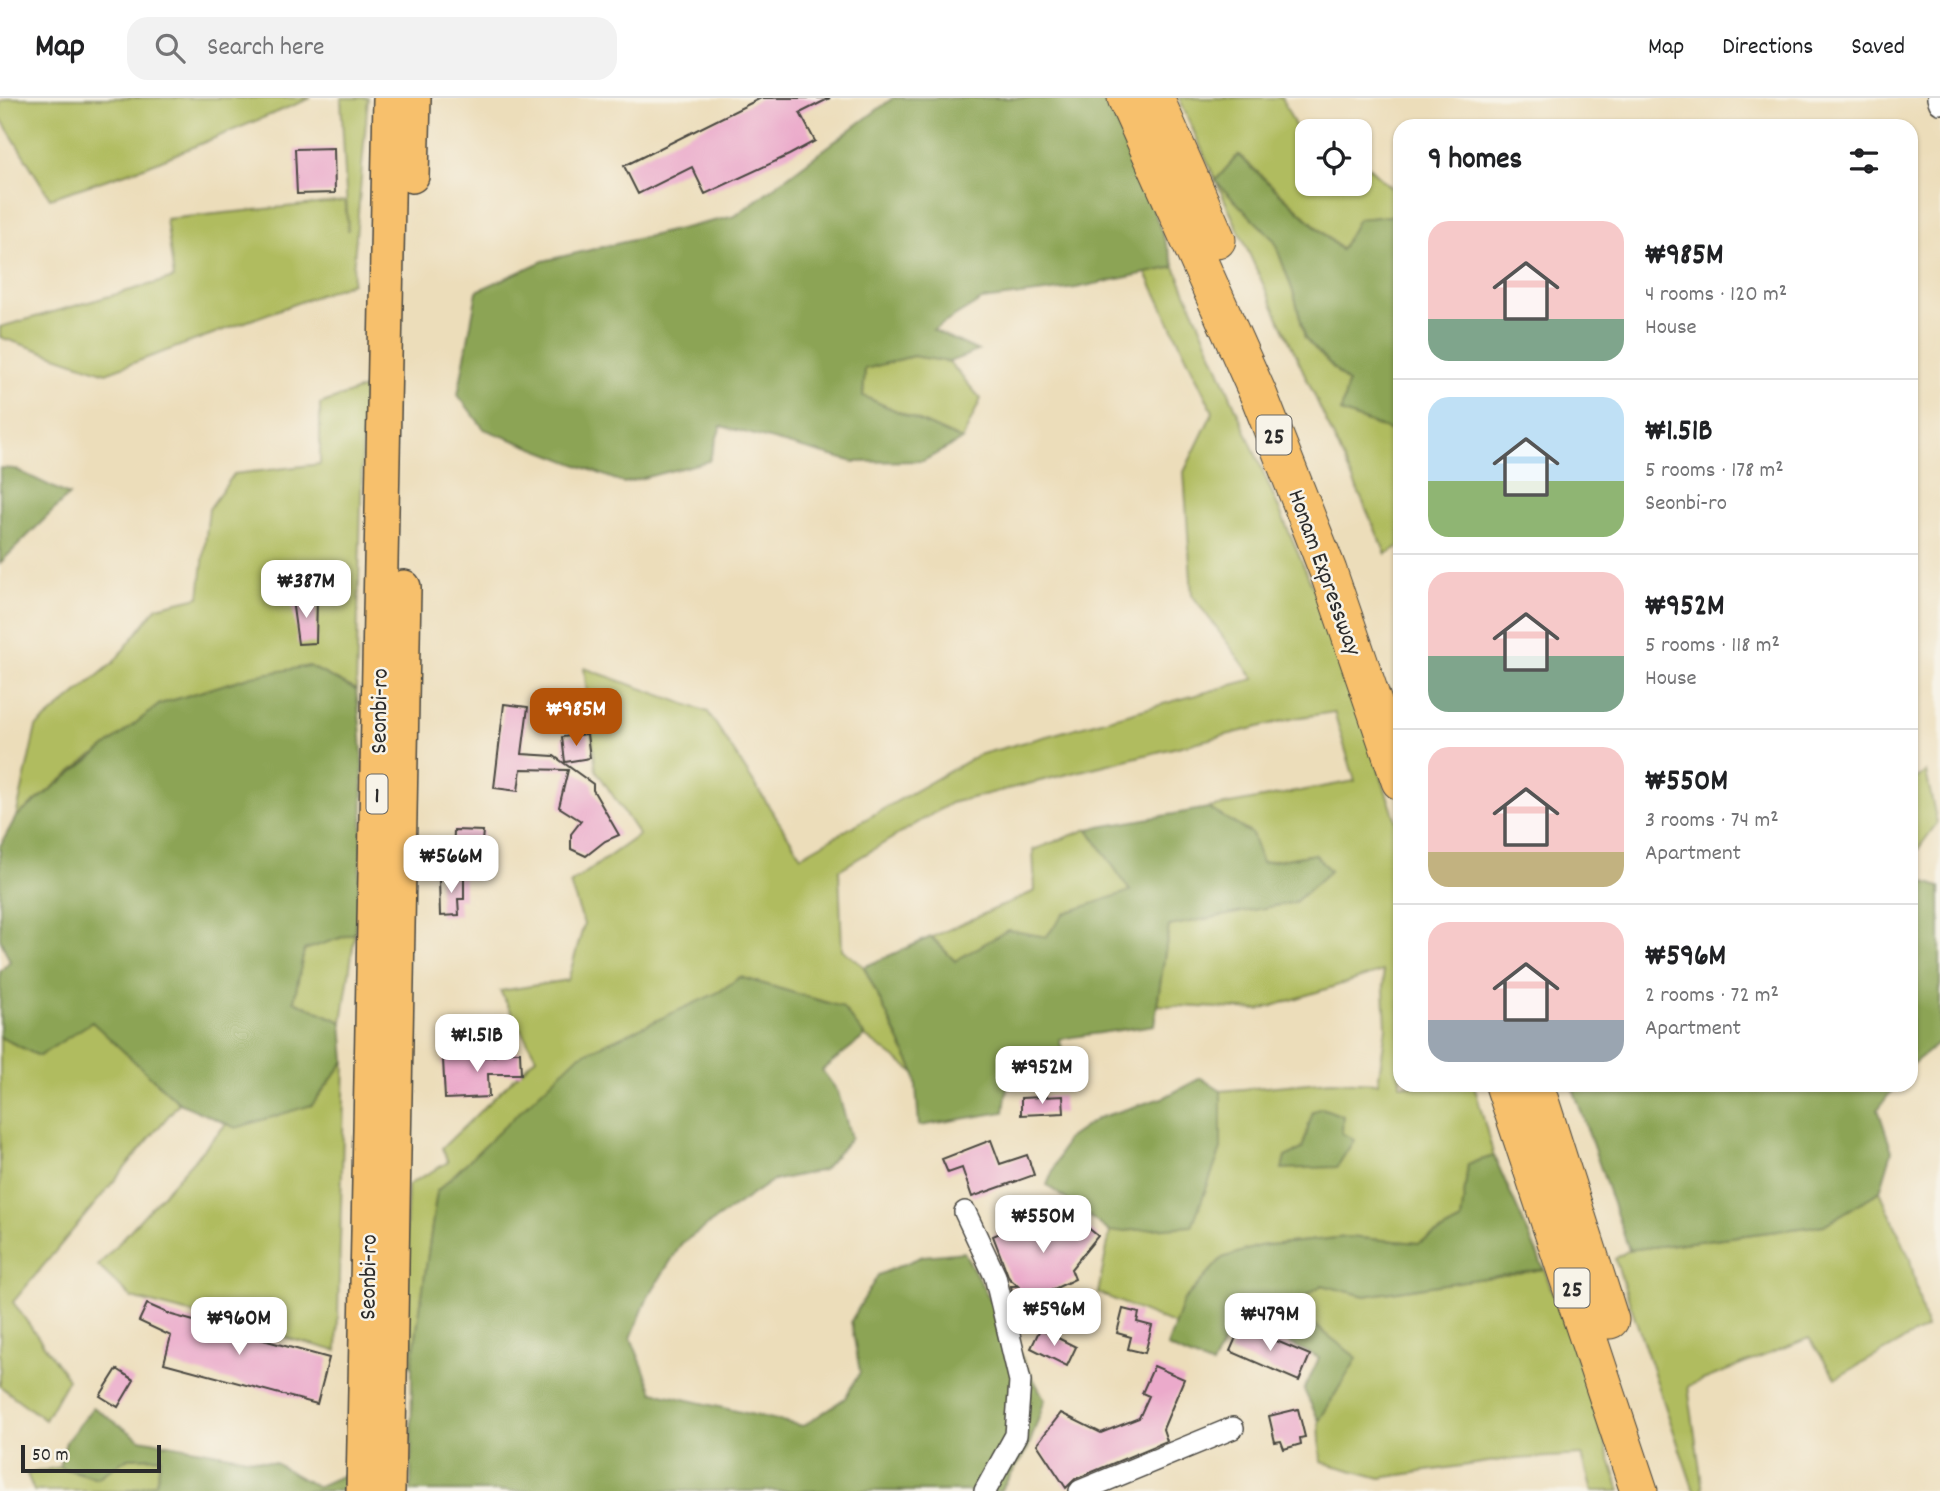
<!DOCTYPE html>
<html lang="en">
<head>
<meta charset="utf-8">
<style>
  :root { --surface:#fff; --page:#f2f2f2; --text:#202124; --muted:#757577; --line:#e0e0e0; --accent:#b45309 }
  body { margin:0; font-family:Dekko,sans-serif; background:var(--page); color:var(--text); height:100vh; display:flex; flex-direction:column; font-size:26px; white-space:nowrap }
  * { box-sizing:border-box; margin:0 }
  p { font-size:23px; color:var(--muted) }
  .icon { flex:none; width:38px; height:38px; fill:none; stroke:currentColor; stroke-width:2; stroke-linecap:round; stroke-linejoin:round }
  .map { position:relative; flex:1; overflow:hidden }
  .side { position:absolute; left:1393px; top:21px; width:525px; height:973px; display:flex; flex-direction:column; background:var(--surface); border-radius:21px; box-shadow:0 2px 5px #0004 }
  .side>* { flex:none }
  .fabs { position:absolute; left:1295px; top:21px; display:grid; gap:14px }
  .fabs a { display:grid; place-items:center; width:77px; height:77px; border-radius:14px; background:var(--surface); box-shadow:0 2px 5px #0004; font-size:35px }
  .scale { position:absolute; left:21px; bottom:18px; width:140px; box-sizing:border-box; padding-left:7px; border:4px solid #2b2b2b; border-top:0; font-size:19px; line-height:24px; white-space:nowrap; color:#2b2b2b; -webkit-text-stroke:5px #f7f3e8; paint-order:stroke }
  .price { position:absolute; translate:-50% -60px; padding:0 16px; border-radius:14px; background:#fff; color:#222; font-size:23px; line-height:46px; filter:drop-shadow(0 2px 4px #0008) }
  .price::after { content:''; position:absolute; left:50%; top:42px; width:21px; height:16px; margin-left:-10px; background:inherit; clip-path:polygon(0 0,100% 0,50% 100%) }
  .price.current { background:var(--accent); color:#fff }
  ul { padding:0; list-style:none }
  li { display:flex; align-items:center; gap:21px; height:175px; padding:0 35px }
  li+li { border-top:2px solid var(--line) }
  li span { display:grid; place-items:center; flex:none; width:196px; height:140px; border-radius:21px; color:#555 }
  li>.icon { margin-inline-start:auto }
  span .icon { width:84px; height:84px; fill:#fffc; stroke-width:1 }
  li b { font-size:30px }
  h2 { display:flex; justify-content:space-between; align-items:center; height:84px; padding:0 35px; font-size:30px }
  header { display:flex; align-items:center; gap:42px; box-sizing:border-box; height:98px; padding:0 35px; background:var(--surface); border-bottom:2px solid var(--line) }
  header strong { font-size:33px }
  nav { display:flex; gap:38px; margin-inline-start:auto; font-size:24px }
  .search { width:490px; height:63px; background:var(--page); display:flex; align-items:center; gap:18px; box-sizing:border-box; padding:0 24px; border-radius:21px; color:var(--muted); font-size:26px }
  .map>svg:first-child { display:block }
  .green { fill:#b0bc5e; stroke:#6e7444; stroke-width:2 }
  .forest { fill:#8ca455; stroke:#5c6840; stroke-width:2 }
  .building { fill:#ebaacb }
  .lines { fill:none; stroke-linecap:round; stroke-linejoin:round }
  .street-casing { stroke:#484640; stroke-width:24 }
  .primary-casing { stroke:#484640; stroke-width:36 }
  .highway-casing { stroke:#484640; stroke-width:39 }
  .street { stroke:#fff; stroke-width:21 }
  .primary { stroke:#f7c06c; stroke-width:33 }
  .highway { stroke:#f7c06c; stroke-width:37 }
  .labels { text-anchor:middle; stroke-width:5; stroke-linejoin:round; paint-order:stroke }
  .shield { fill:#f7f3e8; stroke:#686764; stroke-width:2 }
  .shield-label { font-size:23px; font-weight:bold; fill:#2b2b2b }
  .street-label { font-size:24px; fill:#2b2b2b; stroke:#f7f3e8 }
</style>
</head>
<body>
<header>
<strong>Map</strong>
<div class="search"><svg class="icon" aria-label="search" viewBox="0 0 24 24"><circle cx="10" cy="10" r="6"/><path d="M15 15l6 6"/></svg>Search here</div>
<nav><a>Map</a><a>Directions</a><a>Saved</a></nav>
</header>
<div class="map">
<svg width="1940" height="1393" viewBox="0 0 1940 1393">
  <rect width="100%" height="100%" fill="#f7f3e8"/>
  <filter id="ink" filterUnits="userSpaceOnUse"><feTurbulence type="fractalNoise" baseFrequency=".0143" numOctaves="2"/><feDisplacementMap in="SourceGraphic" scale="14" xChannelSelector="R" yChannelSelector="G"/><feConvolveMatrix kernelMatrix="1 2 1 2 8 2 1 2 1" color-interpolation-filters="sRGB"/></filter>
  <filter id="wash" filterUnits="userSpaceOnUse"><feTurbulence type="fractalNoise" baseFrequency=".00686" numOctaves="4" result="noise"/><feDisplacementMap in="SourceGraphic" scale="28" xChannelSelector="R" yChannelSelector="G"/><feGaussianBlur stdDeviation="1.57" result="paint"/><feColorMatrix in="noise" values="0 0 0 0 0 0 0 0 0 0 0 0 0 0 0 0 0 1.4 0 .05"/><feComposite in="paint" operator="in"/></filter>
  <g filter="url(#wash)">
    <rect width="100%" height="100%" fill="#ecddba"/>
    <path class="green" d="M9,0H311L147,68L50,100L0,19V4Z
      M341,0H368L352,185L106,275L0,239V229L174,180L166,121L345,103L348,133Z
      M1179,0H1282L1303,45L1307,46V86H1360V61L1400,98V117L1359,121L1342,152L1239,57L1215,83L1274,142L1295,199L1305,240L1348,285L1341,314L1400,336V448L1386,456C1319,303 1246,153 1179,0Z
      M1175,169L1333,536L1400,735V987H1474L1494,1058L1468,1066L1461,1123L1419,1145L1347,1139L1259,1148L1222,1160L1183,1203L1175,1227L1098,1195L1110,1134L1192,1127L1221,1051V993L1331,983L1378,985L1386,929L1383,873L1260,912L1157,907L1169,828L1295,804L1330,773L1314,756L1262,765L1252,736L1208,710L1355,683L1334,614L1295,620L951,705L839,772L842,851L864,869L915,975L865,938L842,909L740,879L437,1093L412,1267L400,1266L408,1087L448,1064L442,1050L536,959L500,893L568,882L584,826L570,786L639,737L596,672L584,570L708,614L801,758L978,657L1254,581L1192,497L1184,374L1213,314L1146,175Z
      M913,258L949,264L981,301L962,342L863,298L865,271Z
      M364,290L356,592L309,568L91,658L16,719L36,629L113,565L157,509L199,499L209,411L234,376L320,366V306Z
      M1926,674L1937,725L1911,761V684Z
      M1088,731L1131,794L1065,815L1046,839L1008,832L955,863L932,839L1035,793L1033,752Z
      M355,835L342,924L294,903L304,852Z
      M92,923L179,1005L13,1204L68,1281L45,1322L0,1288V939L39,958Z
      M345,963L337,1253L132,1200L98,1168L228,1024L312,1007Z
      M1880,1093L1910,1161L1926,1230L1836,1280L1809,1240L1688,1288L1703,1393H1694L1615,1161L1629,1152L1824,1127Z
      M1544,1171L1586,1285L1620,1393H1592L1582,1357L1502,1362L1380,1380L1321,1364L1319,1323L1357,1260L1289,1208L1322,1187L1365,1198Z
      M161,1359L156,1385L126,1393H34L27,1376L59,1369L97,1380L128,1360Z"/>
    <path class="forest" d="M893,0H1103L1128,45L1175,169L1076,190L982,202L933,232L978,253L949,264L913,258L865,271L863,298L962,342L923,363L854,364L721,328L709,363L624,385L484,331L458,297L477,193L543,163L735,118Z
      M1238,57L1341,152L1358,121L1400,117V336L1341,314L1348,285L1305,240L1295,199L1274,142L1215,83Z
      M0,370L15,371L69,397L0,465Z
      M309,568L356,592C368,672 362,754 355,835L304,852L294,903L342,924L345,963L312,1007L236,1030L179,1005L92,924L39,958L0,939V874L10,863L0,841V748L16,719L160,606L252,578Z
      M1208,710L1252,736L1262,765L1315,756L1330,773L1295,804L1169,828L1154,927L1059,941L1071,977L1007,990L1004,1014L919,1028L915,975L864,869L931,839L955,863L1008,832L1046,839L1065,815L1130,793L1088,731Z
      M1911,779L1940,789V944L1911,967Z
      M740,879L842,909L865,938L822,972L838,994L851,1040L823,1072L772,1083L682,1145L648,1199L631,1240L653,1294L803,1328L845,1300L860,1274L851,1223L878,1177L923,1158L964,1154L1045,1302L1027,1353L1000,1393H411L412,1267L437,1093L578,958L719,894Z
      M1201,980L1221,993V1051L1192,1128L1110,1134L1047,1087L1066,1042L1098,1020L1165,999Z
      M1572,987H1896L1878,1011L1892,1053L1880,1093L1824,1127L1629,1152Z
      M1322,1010L1343,1018L1342,1035L1354,1042L1337,1069L1282,1071L1285,1059L1302,1051L1313,1013Z
      M1494,1058L1544,1171L1365,1198L1322,1187L1290,1208L1357,1260L1319,1323L1304,1292L1319,1260L1236,1218L1212,1268L1167,1249L1183,1203L1222,1160L1259,1148L1347,1139L1419,1145L1461,1123L1468,1066Z
      M93,1309L140,1341L275,1365L317,1389L350,1374V1393H126L156,1385L161,1359L128,1360L97,1380L59,1369L66,1344Z"/>
    <g id="blocks">
      <path class="building" d="M761,0H830L800,15L815,43L789,57L705,96L692,69L638,96L624,68Z
        M334,50L335,95L297,96L295,51Z
        M317,500L316,545L298,546L292,502Z
        M504,606L528,609L522,656L554,658L593,686V692L619,737L605,743L586,758L571,751V736L581,723L559,709L568,672L521,671L518,693L494,690Z
        M587,636L590,660L565,664L562,639Z
        M454,732L483,733L482,744H489V759H453Z
        M464,779V801H458L459,817L440,818L439,780Z
        M495,954H520L521,976H488L489,999L445,1001L443,961L495,958Z
        M1063,998L1064,1015L1021,1017V1000Z
        M991,1042L1000,1066L1027,1057L1034,1077L972,1099L962,1070L948,1075L942,1061Z
        M1065,1111L1098,1138L1071,1171L1075,1181L1035,1200L1039,1202L1016,1210L1011,1188H1018L1009,1180L993,1138L1030,1122L1035,1132Z
        M147,1206L172,1217L329,1260L317,1306L164,1265L171,1238L139,1223Z
        M1123,1211L1139,1215L1137,1224L1152,1228L1145,1255L1128,1251L1131,1239L1117,1235Z
        M1241,1228L1310,1257L1299,1283L1230,1253Z
        M1040,1231L1076,1249L1067,1268L1031,1250Z
        M1154,1268L1184,1281L1163,1331L1167,1343L1075,1381L1066,1390L1037,1346L1061,1315L1101,1335L1139,1320L1149,1298L1142,1295Z
        M117,1271L134,1282L118,1309L100,1298Z
        M1298,1311L1305,1339L1300,1340L1301,1346L1284,1351L1281,1343L1275,1344L1269,1318Z"/>
    </g>
  </g>
  <g filter="url(#ink)">
    <use href="#blocks" fill-opacity="0" stroke="#484640" stroke-width="2"/>
    <g class="lines">
      <g class="street-casing">
        <path id="street" d="M1938,0L1940,5
          M965,1114L995,1178L1020,1283L1016,1337L985,1393
          M1080,1393L1233,1330"/>
      </g>
      <g class="primary-casing">
        <path id="primary" d="M412,78L414,0
          M363,1393L390,0
          M388,1393L404,489"/>
      </g>
      <g class="highway-casing">
        <path id="highway" d="M1126,0L1259,298L1328,473L1400,683
          M1155,0L1217,142
          M1504,987L1639,1393
          M1535,987L1610,1222"/>
      </g>
      <use href="#street" class="street"/>
      <use href="#primary" class="primary"/>
      <use href="#highway" class="highway"/>
    </g>
  </g>
  <g class="labels">
    <g class="shield">
      <rect x="1256.5" y="317.5" width="35" height="39" rx="5"/>
      <rect x="366.5" y="676.5" width="21" height="39" rx="5"/>
      <rect x="1554.5" y="1170.5" width="35" height="39" rx="5"/>
    </g>
    <g class="shield-label">
      <text x="1274" y="345">25</text>
      <text x="377" y="704">1</text>
      <text x="1572" y="1198">25</text>
    </g>
    <g class="street-label">
      <text transform="translate(1326 474) rotate(70)" y="8">Honam Expressway</text>
      <text transform="translate(378 613) rotate(-89)" y="8">Seonbi-ro</text>
      <text transform="translate(367 1179) rotate(-89)" y="8">Seonbi-ro</text>
    </g>
  </g>
</svg>
<div class="fabs">
<a><svg class="icon" aria-label="locate" viewBox="0 0 24 24"><circle cx="12" cy="12" r="6"/><path d="M12 2v4M12 18v4M2 12h4M18 12h4"/></svg></a>
</div>
<div class="scale">50 m</div>
<b class="price" style="left:306px;top:522px">₩387M</b>
<b class="price current" style="left:576px;top:650px">₩985M</b>
<b class="price" style="left:451px;top:797px">₩566M</b>
<b class="price" style="left:477px;top:976px">₩1.51B</b>
<b class="price" style="left:1042px;top:1008px">₩952M</b>
<b class="price" style="left:1043px;top:1157px">₩550M</b>
<b class="price" style="left:1054px;top:1250px">₩596M</b>
<b class="price" style="left:1270px;top:1255px">₩479M</b>
<b class="price" style="left:239px;top:1259px">₩960M</b>
<section class="side">
<h2>9 homes<svg class="icon" aria-label="filters" viewBox="0 0 24 24"><path d="M4 7h16M4 17h16"/><circle cx="9" cy="7" r="2"/><circle cx="15" cy="17" r="2"/></svg></h2>
<ul>
<li><span style="background:linear-gradient(#f6c9c9 70%,#7fa58c 0)"><svg class="icon" aria-label="home" viewBox="0 0 24 24"><path d="M3 11l9-7 9 7M6 9v11h12V9"/></svg></span><div><b>₩985M</b><p>4 rooms · 120 m²</p><p>House</p></div></li>
<li><span style="background:linear-gradient(#bfe0f5 60%,#8fb573 0)"><svg class="icon" aria-label="home" viewBox="0 0 24 24"><path d="M3 11l9-7 9 7M6 9v11h12V9"/></svg></span><div><b>₩1.51B</b><p>5 rooms · 178 m²</p><p>Seonbi-ro</p></div></li>
<li><span style="background:linear-gradient(#f6c9c9 60%,#7fa58c 0)"><svg class="icon" aria-label="home" viewBox="0 0 24 24"><path d="M3 11l9-7 9 7M6 9v11h12V9"/></svg></span><div><b>₩952M</b><p>5 rooms · 118 m²</p><p>House</p></div></li>
<li><span style="background:linear-gradient(#f6c9c9 75%,#c2b280 0)"><svg class="icon" aria-label="home" viewBox="0 0 24 24"><path d="M3 11l9-7 9 7M6 9v11h12V9"/></svg></span><div><b>₩550M</b><p>3 rooms · 74 m²</p><p>Apartment</p></div></li>
<li><span style="background:linear-gradient(#f6c9c9 70%,#9aa5b1 0)"><svg class="icon" aria-label="home" viewBox="0 0 24 24"><path d="M3 11l9-7 9 7M6 9v11h12V9"/></svg></span><div><b>₩596M</b><p>2 rooms · 72 m²</p><p>Apartment</p></div></li>
</ul>
</section>
</div>
</body>
</html>
